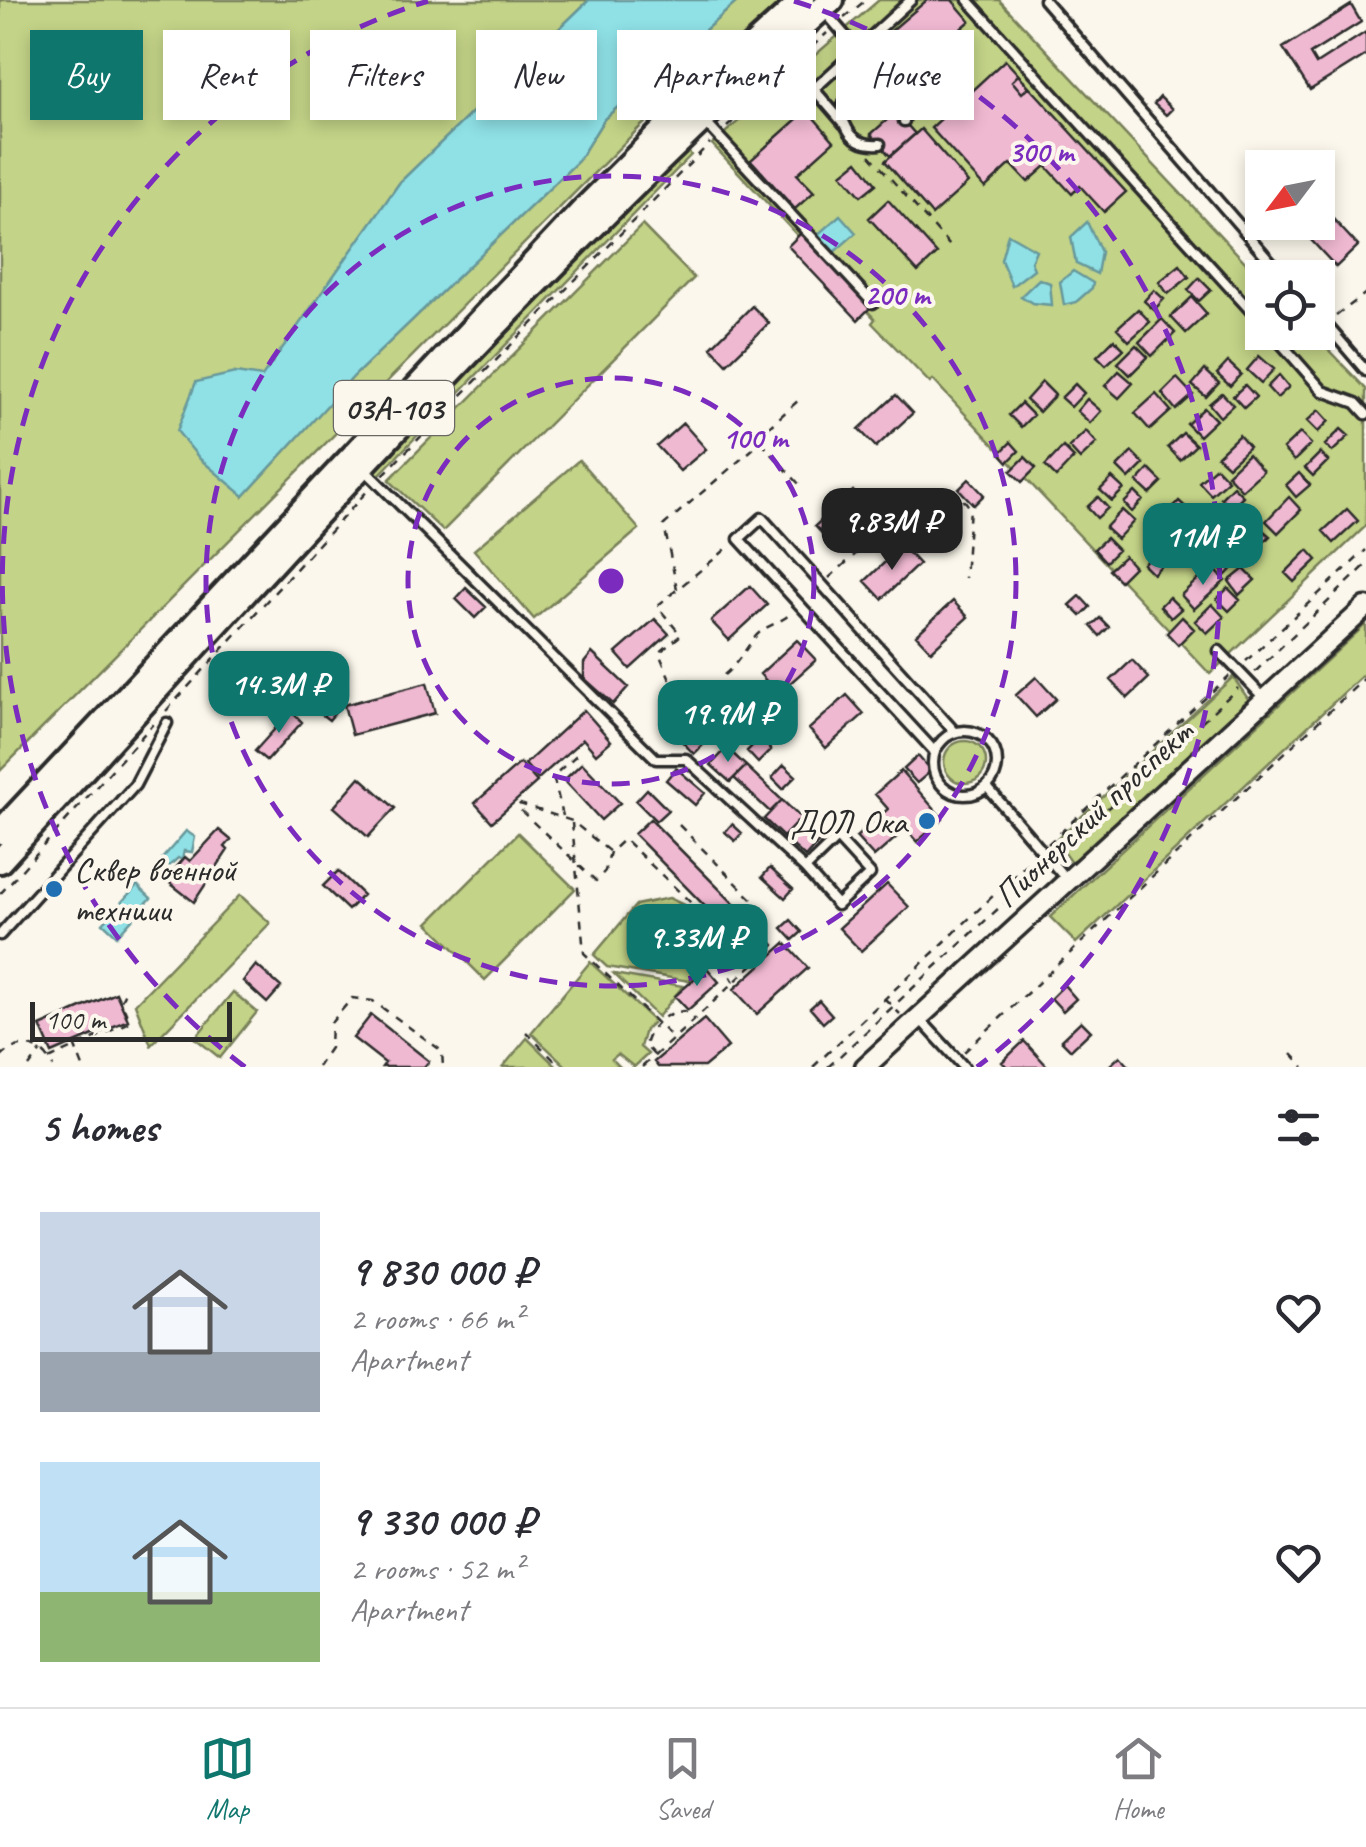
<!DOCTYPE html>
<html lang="en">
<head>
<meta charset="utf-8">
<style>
  :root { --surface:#fff; --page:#f7f7f7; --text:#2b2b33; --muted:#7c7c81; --line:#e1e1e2; --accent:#0f766e }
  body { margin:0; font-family:Caveat,sans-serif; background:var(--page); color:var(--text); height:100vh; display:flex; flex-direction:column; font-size:38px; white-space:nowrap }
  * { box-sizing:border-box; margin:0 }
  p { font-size:32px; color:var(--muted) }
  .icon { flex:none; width:55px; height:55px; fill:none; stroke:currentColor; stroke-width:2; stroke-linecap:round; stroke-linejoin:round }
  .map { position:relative; height:1067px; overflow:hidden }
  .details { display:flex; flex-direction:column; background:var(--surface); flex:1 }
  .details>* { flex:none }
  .top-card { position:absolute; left:30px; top:30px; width:1308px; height:90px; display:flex; gap:20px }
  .needle { width:65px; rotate:238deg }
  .fabs { position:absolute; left:1245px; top:150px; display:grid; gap:20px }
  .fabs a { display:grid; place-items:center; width:90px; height:90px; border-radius:0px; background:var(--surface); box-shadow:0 5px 15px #0003; font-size:50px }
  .scale { position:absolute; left:30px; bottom:25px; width:202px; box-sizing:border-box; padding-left:10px; border:5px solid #2b2b2b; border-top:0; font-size:28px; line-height:35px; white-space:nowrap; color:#2b2b2b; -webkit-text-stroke:8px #fbf7ec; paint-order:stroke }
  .price { position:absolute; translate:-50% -85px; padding:0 22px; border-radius:20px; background:var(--accent); color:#fff; font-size:32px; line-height:65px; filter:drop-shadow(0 2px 5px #0008) }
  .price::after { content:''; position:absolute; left:50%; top:60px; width:30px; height:22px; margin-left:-15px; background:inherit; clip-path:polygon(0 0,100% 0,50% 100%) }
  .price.on { background:#222; color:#fff }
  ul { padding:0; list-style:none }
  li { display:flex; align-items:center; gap:30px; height:250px; padding:0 40px }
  li span { display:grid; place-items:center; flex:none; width:280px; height:200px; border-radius:0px; color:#555 }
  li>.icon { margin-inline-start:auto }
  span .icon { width:120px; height:120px; fill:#fffc; stroke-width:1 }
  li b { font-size:42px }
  h2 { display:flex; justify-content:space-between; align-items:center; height:120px; padding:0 40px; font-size:42px }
  .chip { padding:0 35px; border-radius:0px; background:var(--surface); box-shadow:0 5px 15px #0003; font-size:35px; line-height:90px }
  .chip.on { background:var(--accent); color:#fff }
  .menu { display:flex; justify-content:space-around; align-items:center; height:140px; border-top:2px solid var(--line); background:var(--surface); font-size:28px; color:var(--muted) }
  .menu a { display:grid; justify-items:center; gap:5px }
  .menu .on { color:var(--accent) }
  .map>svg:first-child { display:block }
  .green { fill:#c3d387; stroke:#777f59; stroke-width:2.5 }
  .water { fill:#8fe1e6; stroke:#67989b; stroke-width:2.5 }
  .building { fill:#f0b9d2; stroke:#2b2b2b; stroke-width:2.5 }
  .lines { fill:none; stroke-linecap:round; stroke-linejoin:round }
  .service-casing { stroke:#2b2b2b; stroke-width:15 }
  .tertiary-casing { stroke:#2b2b2b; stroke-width:25 }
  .primary-casing { stroke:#2b2b2b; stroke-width:30 }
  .path { stroke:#2b2b2b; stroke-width:2.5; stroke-dasharray:8 8; stroke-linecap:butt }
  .service { stroke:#fbf7ec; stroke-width:8 }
  .tertiary { stroke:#fbf7ec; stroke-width:18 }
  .primary { stroke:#fbf7ec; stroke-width:22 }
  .ring { fill:none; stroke:#7b2cbf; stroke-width:5; stroke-dasharray:18 12 }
  .poi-dot { fill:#1f6fb2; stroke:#fbf7ec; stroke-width:4 }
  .labels { text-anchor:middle; stroke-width:8; stroke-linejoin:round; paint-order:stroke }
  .shield { fill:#fbf7ec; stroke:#696865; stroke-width:2.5 }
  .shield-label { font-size:32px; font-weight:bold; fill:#2b2b2b }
  .street-label { font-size:35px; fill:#2b2b2b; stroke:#fbf7ec }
  .poi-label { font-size:35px; fill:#2b2b2b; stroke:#fbf7ec; text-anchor:end }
  .centre { fill:#7b2cbf; stroke:#fbf7ec; stroke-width:5 }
  .ring-label { font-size:30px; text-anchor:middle; font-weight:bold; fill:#7b2cbf; stroke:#fbf7ec; stroke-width:8; stroke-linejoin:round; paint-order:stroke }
</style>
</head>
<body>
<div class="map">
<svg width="1366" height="1067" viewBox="0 0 1366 1067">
  <rect width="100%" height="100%" fill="#fbf7ec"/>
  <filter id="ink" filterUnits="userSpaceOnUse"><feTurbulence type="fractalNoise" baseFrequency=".01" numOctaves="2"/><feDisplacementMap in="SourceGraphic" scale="20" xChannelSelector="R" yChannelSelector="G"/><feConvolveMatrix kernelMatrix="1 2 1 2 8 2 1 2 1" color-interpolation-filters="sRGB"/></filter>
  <g filter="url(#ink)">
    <path class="green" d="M0,0H589L400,182L262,378L235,373L244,496L354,376L578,161L604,119L739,0H783L639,128L0,771Z
      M879,0H999L1262,280V332L1312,333L1366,389V526L1210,674L933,380L930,383L872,323L875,319L712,144Z
      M684,147L691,155L376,478L369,470Z
      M642,225L694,278L443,531L389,480Z
      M579,460L639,529L534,619L474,550Z
      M1366,624V672L1076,943L1050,917Z
      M1233,677L1251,703L1074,867L1055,841Z
      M944 762a21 21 0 1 1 42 0a21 21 0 1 1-42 0Z
      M518,833L575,889L485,980L428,923Z
      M240,895L270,923L151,1045L135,1004Z
      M669,898L688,907L735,947L722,965L706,954L701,963L705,967L689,981L607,967L594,955L636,905Z
      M590,962L654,1021L645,1030L640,1047L648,1054L634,1067L618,1054L612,1059L620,1067H567L531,1033Z
      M614,974L683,986L658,1017Z
      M233,992L257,1012L220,1058L195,1038Z
      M527,1038L557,1067H503Z"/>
    <path class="water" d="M589,0H739L604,119L578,161L354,376L244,496L200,459L177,431L196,382L235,373L262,377L400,182Z
      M840,215L856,233L832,254L816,236Z
      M1087,222L1101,252L1097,274L1076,264L1071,237Z
      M1008,234L1036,250L1031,262L1034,269L1012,286L1001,260Z
      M1073,271L1093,283L1092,288L1076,302L1064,305L1060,282Z
      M1039,279L1050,283L1052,305L1032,303L1021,296Z
      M186,831L195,837L192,852L184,851L182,860L178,858L168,867L161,860Z
      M137,885L151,898L117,936L103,923Z"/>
    <path class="building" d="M927,0H952L970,21L906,76L877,43Z
      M1351,5L1361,22L1310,54L1316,64L1366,32V55L1310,90L1283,48Z
      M1005,60L1126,192L1104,212L1080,186L1072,194L1046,166L1028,182L1011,164L985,188L931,128Z
      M1018,75L1029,87L1022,93L1012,81Z
      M1160,97L1172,109L1166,115L1154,104Z
      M807,110L834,141L797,174L814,192L795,209L751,160Z
      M896,112L915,134L890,156L871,134Z
      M921,129L968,183L932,215L885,161Z
      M858,161L876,184L861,196L842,174Z
      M888,200L937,254L918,272L869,218Z
      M1322,207L1358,246L1336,267L1300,228L1318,222Z
      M802,232L872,306L858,320L788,246Z
      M1180,265L1189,277L1168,294L1159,282Z
      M1199,278L1211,290L1199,301L1188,290Z
      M1154,290L1164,299L1154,310L1144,301Z
      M1192,297L1207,314L1186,333L1171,317Z
      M752,306L769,323L727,364L711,347Z
      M1138,309L1150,322L1129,341L1117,328Z
      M1162,319L1175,333L1152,356L1139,342Z
      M1114,339L1124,349L1106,365L1097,356Z
      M1136,345L1148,357L1130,375L1118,363Z
      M1259,356L1274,369L1261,383L1247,370Z
      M1228,362L1241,374L1230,386L1217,374Z
      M1205,370L1219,383L1206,397L1192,385Z
      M1119,371L1133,383L1119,398L1105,386Z
      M1279,375L1289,387L1277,398L1267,387Z
      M1177,378L1193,395L1176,410L1162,393Z
      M1042,382L1055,395L1039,412L1026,400Z
      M1075,384L1084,393L1071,407L1061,398Z
      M1245,385L1256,397L1244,408L1233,396Z
      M1222,393L1233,405L1220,417L1209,404Z
      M1156,394L1171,411L1150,430L1135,413Z
      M896,395L913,413L876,447L859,429Z
      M1087,399L1101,411L1090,423L1077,411Z
      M1021,403L1033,415L1021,427L1009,415Z
      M1204,408L1216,420L1199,436L1187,424Z
      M1319,410L1329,421L1318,432L1307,421Z
      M683,423L706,449L680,471L657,446Z
      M1341,429L1349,436L1332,452L1325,445Z
      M1086,431L1097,443L1080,459L1069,447Z
      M1183,433L1196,445L1180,460L1168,447Z
      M1300,433L1311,444L1294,461L1283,449Z
      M1239,435L1249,447L1228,466L1217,456Z
      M1011,442L1019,451L1008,462L1000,453Z
      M1063,447L1074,458L1056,477L1045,466Z
      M1132,452L1144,464L1129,479L1117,467Z
      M1320,453L1328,461L1313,476L1305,468Z
      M1248,454L1263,471L1242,490L1227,474Z
      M1025,457L1036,468L1022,482L1011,471Z
      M1216,467L1228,480L1211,495L1199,482Z
      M1149,469L1162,482L1150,494L1137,482Z
      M1299,473L1310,485L1296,497L1286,485Z
      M1112,478L1124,489L1112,501L1100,490Z
      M969,479L984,495L974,505L959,489Z
      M1233,486L1243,496L1231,508L1221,498Z
      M853,491L870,510L832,544L815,526Z
      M1135,492L1143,500L1132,512L1124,503Z
      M1098,497L1108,508L1097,518L1087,507Z
      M1289,497L1301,510L1278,533L1266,521Z
      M1179,501L1192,513L1170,534L1158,522Z
      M1347,509L1358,521L1334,543L1323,531Z
      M1122,510L1134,521L1117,539L1105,528Z
      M1196,518L1208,530L1187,550L1175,537Z
      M1258,526L1270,536L1261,545L1249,534Z
      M1106,538L1118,550L1106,562L1094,549Z
      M1164,542L1175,552L1153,574L1143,564Z
      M902,546L919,564L882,599L865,581Z
      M1225,550L1238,562L1226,575L1213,562Z
      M1308,550L1317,560L1294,582L1285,573Z
      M1124,556L1134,567L1120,581L1109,570Z
      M1212,566L1225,581L1194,609L1181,595Z
      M1244,569L1255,580L1239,595L1229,581Z
      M750,586L767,605L729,640L711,621Z
      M466,588L486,607L475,618L456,599Z
      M1228,588L1240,600L1229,611L1217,599Z
      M1080,596L1090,607L1081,616L1070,605Z
      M1169,597L1181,609L1171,618L1160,606Z
      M953,601L968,617L931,651L916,635Z
      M1212,604L1224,617L1207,633L1195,621Z
      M1182,617L1194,629L1178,645L1167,633Z
      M1100,618L1109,627L1100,636L1091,626Z
      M655,619L669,634L630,669L616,653Z
      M797,640L816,660L778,694L760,674Z
      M592,653L628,687L613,704L584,678V663Z
      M1132,660L1149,678L1128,698L1111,680Z
      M1036,677L1056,699L1036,717L1016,695Z
      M317,682L343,703L329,720L303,700Z
      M427,683L435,713L352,735L344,705Z
      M847,695L864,714L826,748L809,729Z
      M584,710L611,741L596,754L583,739L538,779L525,764Z
      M291,711L302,722L267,761L255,751Z
      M742,721L755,733L742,745L730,733Z
      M687,724L705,743L694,754L676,735Z
      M760,738L771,750L758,763L747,751Z
      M727,748L746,766L730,782L711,765Z
      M918,756L931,771L917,783L904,769Z
      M520,763L537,782L492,822L475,803Z
      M582,763L620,803L601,820L564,780Z
      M784,765L796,776L783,789L772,778Z
      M746,766L782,800L770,812L734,778Z
      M676,768L705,793L695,805L666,780Z
      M901,771L943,819L917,842L906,829L874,857L856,837L888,809L875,794Z
      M360,777L395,808L368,837L334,807Z
      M647,789L668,810L656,821L636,801Z
      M782,800L801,818L783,837L764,819Z
      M801,818L822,838L805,857L783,837Z
      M650,819L754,924L738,940L634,834Z
      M732,824L742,833L735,841L725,832Z
      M219,830L231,840L225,847L228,850L194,902L166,880L185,857L190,861Z
      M770,868L793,889L785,898L762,877Z
      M338,871L363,895L348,910L323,886Z
      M887,884L909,907L861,951L839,928Z
      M791,920L802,932L793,940L782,928Z
      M785,943L808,968L757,1014L734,989Z
      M256,965L281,987L267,1003L243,981Z
      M707,968L719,982L688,1010L675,996Z
      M1064,985L1076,999L1063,1011L1051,998Z
      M116,993L128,1020L52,1053L40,1026Z
      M819,1000L832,1015L823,1023L810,1008Z
      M371,1015L429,1061L424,1067H382L385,1063L353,1038Z
      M704,1019L728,1047L704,1067H658L654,1062Z
      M1081,1021L1091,1031L1071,1050L1061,1040Z
      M1024,1041L1048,1067H1007L1002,1062Z
      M1120,1056L1130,1067H1108Z"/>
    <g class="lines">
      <g class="service-casing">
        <path id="service" d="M968,0L1262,323
          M1044,0L1285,278
          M824,11L887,84
          M781,51L844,124
          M814,89L911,0
          M706,123L873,303
          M880,144C866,145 854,142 847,128C822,83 908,60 904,121
          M1318,315L1366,371
          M1271,332L1323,391L1356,403L1366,414
          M365,470L656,759H686L805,869L837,838L870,874L837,905L805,869
          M1219,651L1264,698
          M933 763a32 32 0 1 1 64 0a32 32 0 1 1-64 0Z
          M934,751L739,539L762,518L955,732
          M987,787L1066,879
          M0,935L135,785L167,723
          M919,1018L964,1067"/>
      </g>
      <g class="tertiary-casing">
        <path id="tertiary" d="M865,1067L1366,607"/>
      </g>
      <g class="primary-casing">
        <path id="primary" d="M0,832L585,208L686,107L803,0
          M0,861C270,567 534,266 832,0"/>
      </g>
      <path class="path" d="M844,18L866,0
        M800,58L827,33
        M727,127L787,71
        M870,155L950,246
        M1336,316L1366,293
        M761,442L800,485
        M383,475L710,143
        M829,578L905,510L965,501L970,508L965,578
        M677,589L664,525L761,442L768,428L801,398
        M1246,661L1366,550
        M1255,672L1366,565
        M724,675C739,662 744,651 755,637C765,625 779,624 790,614
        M166,711L370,488
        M689,724L659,653L681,635L657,606L730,546
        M563,816L553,776L580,752
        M572,823L584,953L672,1037
        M679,825L758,905L767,918L768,938
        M1048,844L1229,676
        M610,852L605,871L596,881L517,807L520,804L572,821L610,852L624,839L754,963
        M1060,852L1238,688
        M0,894L153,724
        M885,999L900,1014
        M526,1032L561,1067
        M74,1044L83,1067
        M964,1052L1366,677
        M1292,1054L1304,1067
        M654,1055L645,1045C650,1026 664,1012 685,1011L693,1019
        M0,1057C18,1039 43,1043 53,1067
        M49,1059L130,1022L121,1000L125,992
        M29,1067L41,1051
        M317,1067L330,1048L331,1023L352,998L373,1001L442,1051L443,1067
        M642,1067C687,1027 730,986 774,945L764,936L753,937L727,960V970L734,982
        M813,1067L1035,856
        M828,1067L1043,867"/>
      <use href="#service" class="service"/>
      <use href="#tertiary" class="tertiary"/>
      <use href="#primary" class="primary"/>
    </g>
  </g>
  <g class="ring">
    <circle cx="611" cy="581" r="203"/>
    <circle cx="611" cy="581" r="405"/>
    <path d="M245 1067A608 608 0 0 1 428 1M794 1A608 608 0 0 1 977 1067"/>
  </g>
  <g class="poi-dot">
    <circle cx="927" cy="821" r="10"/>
    <circle cx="54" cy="889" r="10"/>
  </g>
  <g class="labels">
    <rect class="shield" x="334" y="381" width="120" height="54" rx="8"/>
    <g class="shield-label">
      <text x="394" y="419">03А-103</text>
    </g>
    <g class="street-label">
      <text transform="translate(1093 813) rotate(-43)" y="12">Пионерский проспект</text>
    </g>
    <g class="poi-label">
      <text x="907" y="833">ДОЛ Ока</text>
      <text x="74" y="881" text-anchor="start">Сквер военной<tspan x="74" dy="40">техниии</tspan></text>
    </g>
  </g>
  <circle cx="611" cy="581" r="15" class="centre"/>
  <g class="ring-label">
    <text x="1041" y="162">300 m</text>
    <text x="897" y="305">200 m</text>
    <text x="755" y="448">100 m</text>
  </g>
</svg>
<div class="fabs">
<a><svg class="needle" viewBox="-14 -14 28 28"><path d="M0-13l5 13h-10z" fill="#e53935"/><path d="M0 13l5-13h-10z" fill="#7c7c81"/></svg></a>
<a><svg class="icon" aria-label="locate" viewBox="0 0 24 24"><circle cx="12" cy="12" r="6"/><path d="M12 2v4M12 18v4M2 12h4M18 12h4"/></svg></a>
</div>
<div class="scale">100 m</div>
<b class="price on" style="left:892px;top:573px">9.83M ₽</b>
<b class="price" style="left:1203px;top:588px">11M ₽</b>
<b class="price" style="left:279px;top:736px">14.3M ₽</b>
<b class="price" style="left:728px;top:765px">19.9M ₽</b>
<b class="price" style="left:697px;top:989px">9.33M ₽</b>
<div class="top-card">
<a class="chip on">Buy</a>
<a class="chip">Rent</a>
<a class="chip">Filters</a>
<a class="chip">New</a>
<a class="chip">Apartment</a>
<a class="chip">House</a>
</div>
</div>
<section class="details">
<h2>5 homes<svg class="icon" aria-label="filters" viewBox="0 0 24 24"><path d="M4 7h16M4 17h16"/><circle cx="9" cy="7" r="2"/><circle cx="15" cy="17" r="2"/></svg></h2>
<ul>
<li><span style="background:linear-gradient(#c9d6e8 70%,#9aa5b1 0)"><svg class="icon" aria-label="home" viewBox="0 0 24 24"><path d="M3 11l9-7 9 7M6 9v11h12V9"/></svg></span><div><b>9 830 000 ₽</b><p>2 rooms · 66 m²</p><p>Apartment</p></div><svg class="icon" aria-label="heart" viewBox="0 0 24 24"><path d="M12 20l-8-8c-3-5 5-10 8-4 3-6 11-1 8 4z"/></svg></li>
<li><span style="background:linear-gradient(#bfe0f5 65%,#8fb573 0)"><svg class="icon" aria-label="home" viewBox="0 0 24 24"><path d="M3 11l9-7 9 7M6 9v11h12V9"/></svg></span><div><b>9 330 000 ₽</b><p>2 rooms · 52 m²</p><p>Apartment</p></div><svg class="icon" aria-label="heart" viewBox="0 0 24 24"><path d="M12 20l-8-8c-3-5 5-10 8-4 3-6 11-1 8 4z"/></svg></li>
</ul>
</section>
<nav class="menu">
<a class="on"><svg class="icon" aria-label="map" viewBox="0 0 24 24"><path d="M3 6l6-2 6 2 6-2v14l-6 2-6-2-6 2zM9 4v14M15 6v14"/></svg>Map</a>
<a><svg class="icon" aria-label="saved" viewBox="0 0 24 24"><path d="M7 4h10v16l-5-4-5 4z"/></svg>Saved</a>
<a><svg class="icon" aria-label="home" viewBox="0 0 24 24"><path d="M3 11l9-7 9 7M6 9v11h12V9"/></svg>Home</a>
</nav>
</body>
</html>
